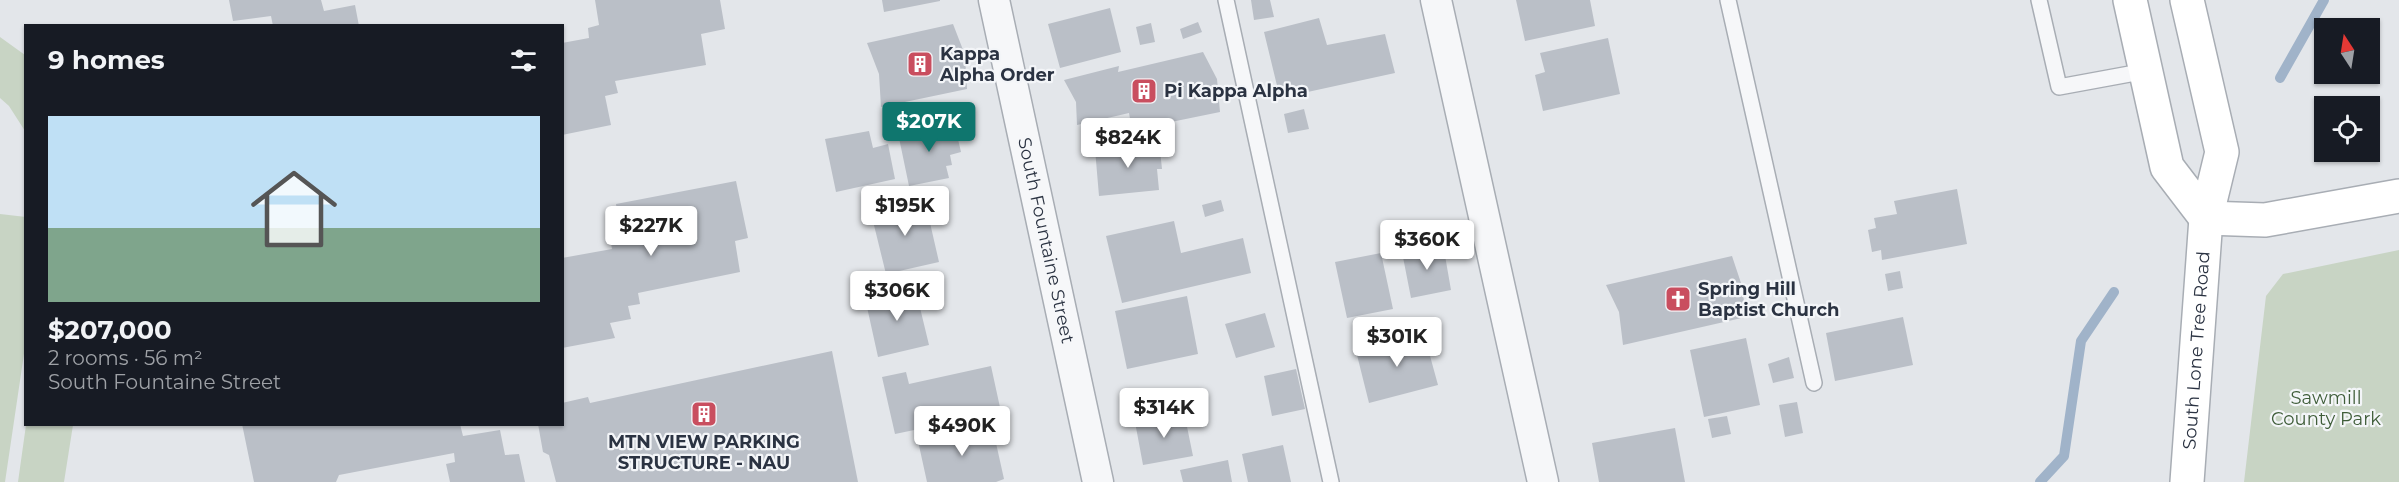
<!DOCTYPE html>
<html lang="en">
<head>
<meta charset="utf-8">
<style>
  :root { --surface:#171b24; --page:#242831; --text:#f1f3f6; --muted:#9ea1a6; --accent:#0f766e }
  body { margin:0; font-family:Montserrat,sans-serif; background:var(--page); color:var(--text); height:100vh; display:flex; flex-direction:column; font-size:22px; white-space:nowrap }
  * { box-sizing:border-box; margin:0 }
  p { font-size:20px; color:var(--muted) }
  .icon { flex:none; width:33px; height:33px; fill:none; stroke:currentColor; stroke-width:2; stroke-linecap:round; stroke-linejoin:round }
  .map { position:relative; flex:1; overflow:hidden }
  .details { position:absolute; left:24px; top:24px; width:540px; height:402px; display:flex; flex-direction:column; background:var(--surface); border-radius:0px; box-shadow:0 2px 4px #0004 }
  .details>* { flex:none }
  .needle { width:39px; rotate:348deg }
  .buttons { position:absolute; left:2314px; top:18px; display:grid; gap:12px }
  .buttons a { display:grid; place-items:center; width:66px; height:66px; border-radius:0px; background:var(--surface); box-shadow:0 2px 4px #0004; font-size:30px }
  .price { position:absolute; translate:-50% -51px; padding:0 14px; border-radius:6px; background:#fff; color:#222; font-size:20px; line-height:39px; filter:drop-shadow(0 2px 3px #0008) }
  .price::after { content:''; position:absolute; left:50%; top:36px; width:18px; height:14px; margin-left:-9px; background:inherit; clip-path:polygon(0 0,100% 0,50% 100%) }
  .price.current { background:var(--accent); color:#fff }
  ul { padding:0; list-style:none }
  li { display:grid; align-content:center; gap:12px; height:318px; padding:0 24px }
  li span { display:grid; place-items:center; height:186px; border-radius:0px; color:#555 }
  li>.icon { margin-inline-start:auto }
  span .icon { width:108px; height:108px; fill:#fffc; stroke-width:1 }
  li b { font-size:26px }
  h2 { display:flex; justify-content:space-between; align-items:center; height:72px; padding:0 24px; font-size:26px }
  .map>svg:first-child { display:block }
  .green { fill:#c8d4c4 }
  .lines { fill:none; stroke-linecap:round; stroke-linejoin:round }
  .stream { stroke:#a0b3c9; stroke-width:10 }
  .building { fill:#babfc7 }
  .lane-casing { stroke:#a8adb4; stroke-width:18 }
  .street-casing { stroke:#a8adb4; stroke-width:33 }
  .secondary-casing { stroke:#a8adb4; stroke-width:36 }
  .lane { stroke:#f6f7f9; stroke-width:15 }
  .street { stroke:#f6f7f9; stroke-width:30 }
  .secondary { stroke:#fff; stroke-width:33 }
  .labels { text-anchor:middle; stroke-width:4.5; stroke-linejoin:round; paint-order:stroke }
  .poi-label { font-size:18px; font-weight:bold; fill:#2b3342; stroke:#f3f5f8; text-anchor:start }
  .street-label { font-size:18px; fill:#2b3342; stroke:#f3f5f8 }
  .park-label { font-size:18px; fill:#3f5d39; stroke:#f3f5f8 }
</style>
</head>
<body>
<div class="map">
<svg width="2399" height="482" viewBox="0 0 2399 482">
  <rect width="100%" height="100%" fill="#e3e6ea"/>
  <path class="green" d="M0,37L25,55V131L9,106L0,98Z
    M0,214L26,217L25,347L5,482H0Z
    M2399,250V482H2244L2266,296L2283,274Z
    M26,425H73L64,482H18Z"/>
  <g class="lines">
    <path class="stream" d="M2280,78L2324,0
      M2040,482L2064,456L2081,341L2114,292"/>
  </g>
  <path class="building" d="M229,0H321L324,11L355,5L359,26H285L284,24L273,26L271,16L233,21Z
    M595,0H720L725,29L701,34L706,65L615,81L618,93L605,96L611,125L562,135V43L589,38L588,28L599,25Z
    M882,0H940V1L884,12Z
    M1251,0H1270L1274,17L1254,20Z
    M1516,0H1590L1595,26L1525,41Z
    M1110,8L1121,52L1060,68L1048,24Z
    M1319,18L1327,45L1385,34L1395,73L1280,98L1264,32Z
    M1198,22L1202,32L1183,39L1180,29Z
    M1151,23L1155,42L1140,45L1136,27Z
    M953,24L965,55L967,89L881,107L879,74L867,43Z
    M1608,38L1620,94L1543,111L1535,75L1545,72L1540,53Z
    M1203,52L1217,79L1220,112L1132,130L1129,113L1077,125L1076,102L1064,80L1119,66L1118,72Z
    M1304,109L1309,129L1288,133L1284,114Z
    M954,122L961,152L950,155L952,165L946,166L949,178L909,186L898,133Z
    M869,131L873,148L888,144L895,179L836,192L825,139Z
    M1154,144L1155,150H1160L1162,169H1157L1159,190L1099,196L1095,149Z
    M736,181L748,238L735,241L740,272L638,293L640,304L628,306L631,319L610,323L615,338L562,348V258L612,249L610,238L621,236L616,204Z
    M1957,189L1967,244L1882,260L1881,250L1872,252L1868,230L1876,228L1874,218L1897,214L1894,201Z
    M1221,200L1224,211L1205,217L1202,205Z
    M925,201L939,262L886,274L871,213Z
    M1174,221L1181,253L1243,238L1251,273L1122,303L1106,236Z
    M1443,244L1451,290L1411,298L1402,252Z
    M1381,253L1393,309L1347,318L1335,262Z
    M1732,256L1742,286L1746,317L1623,345L1619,312L1606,285Z
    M1900,271L1903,288L1888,291L1885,274Z
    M915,287L929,345L878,357L865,298Z
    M1187,296L1198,354L1127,369L1115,311Z
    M1265,313L1275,347L1236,358L1225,324Z
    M1903,317L1913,365L1835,381L1826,333Z
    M1424,334L1438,385L1369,403L1356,351Z
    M1746,338L1760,405L1704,417L1690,350Z
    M832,351L858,482H556L549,455L543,452L538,424H562V403L588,397L590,403Z
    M1789,357L1794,378L1773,383L1768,364Z
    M991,366L1001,412L895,434L882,377L906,372L909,384Z
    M1296,369L1305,409L1272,416L1264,376Z
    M1797,402L1803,433L1785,437L1779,405Z
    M1184,412L1193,456L1143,465L1135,422Z
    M1727,416L1731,434L1712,438L1708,419Z
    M242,424H460L463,436L500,430L505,455L519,454L525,482H450L446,464L455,462L454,453L339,475L336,482H254Z
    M992,425L1004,479L996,482H927L918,441Z
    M1675,428L1685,482H1599L1592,443Z
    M1283,445L1291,482H1248L1242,454Z
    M1228,460L1232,482H1183L1180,470Z"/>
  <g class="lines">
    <g class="lane-casing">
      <path id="lane" d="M1226,0L1331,482
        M1728,0L1814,383
        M2039,0L2059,87L2146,71"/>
    </g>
    <g class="street-casing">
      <g id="street">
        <path id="s1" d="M994,0L1098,482"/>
        <path d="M1436,0L1543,482"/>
      </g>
    </g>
    <g class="secondary-casing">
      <g id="secondary">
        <path d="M2130,0L2167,167L2206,218"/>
        <path d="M2206,218L2265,220L2399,196"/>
        <path id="s2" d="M2187,482L2206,218L2222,152L2187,0"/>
      </g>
    </g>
    <use href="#lane" class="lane"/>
    <use href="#street" class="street"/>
    <use href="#secondary" class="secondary"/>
  </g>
  <defs>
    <g id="building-square" transform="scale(1.35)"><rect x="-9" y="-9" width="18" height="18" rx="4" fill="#c94e5f" stroke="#f3f5f8"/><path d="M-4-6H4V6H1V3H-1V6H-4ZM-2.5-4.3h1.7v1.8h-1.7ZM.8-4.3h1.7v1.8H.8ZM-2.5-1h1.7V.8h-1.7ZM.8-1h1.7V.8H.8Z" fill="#fff"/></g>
    <g id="church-square" transform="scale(1.35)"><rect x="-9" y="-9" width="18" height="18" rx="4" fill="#c94e5f" stroke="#f3f5f8"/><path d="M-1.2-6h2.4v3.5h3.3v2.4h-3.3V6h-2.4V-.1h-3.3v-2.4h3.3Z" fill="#fff"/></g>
  </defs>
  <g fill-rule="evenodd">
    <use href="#building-square" x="920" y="64"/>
    <use href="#building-square" x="1144" y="91"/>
    <use href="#church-square" x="1678" y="299"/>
    <use href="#building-square" x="704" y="414"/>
  </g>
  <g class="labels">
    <g class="poi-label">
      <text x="940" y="60">Kappa<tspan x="940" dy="21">Alpha Order</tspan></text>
      <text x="1164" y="97">Pi Kappa Alpha</text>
      <text x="1698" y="295">Spring Hill<tspan x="1698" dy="21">Baptist Church</tspan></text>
      <text x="704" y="448" text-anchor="middle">MTN VIEW PARKING<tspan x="704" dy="21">STRUCTURE - NAU</tspan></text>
    </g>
    <g class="street-label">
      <text dy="6" stroke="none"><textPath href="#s1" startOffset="246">South Fountaine Street</textPath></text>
      <text dy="6" stroke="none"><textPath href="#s2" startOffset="132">South Lone Tree Road</textPath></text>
    </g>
    <g class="park-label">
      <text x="2326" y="404">Sawmill<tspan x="2326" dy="21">County Park</tspan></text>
    </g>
  </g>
</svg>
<div class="buttons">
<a><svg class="needle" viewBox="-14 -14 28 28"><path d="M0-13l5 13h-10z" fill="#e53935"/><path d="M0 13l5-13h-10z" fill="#9ea1a6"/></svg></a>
<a><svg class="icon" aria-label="locate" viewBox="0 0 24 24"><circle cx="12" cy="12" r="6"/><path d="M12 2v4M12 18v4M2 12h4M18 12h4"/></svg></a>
</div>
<b class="price current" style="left:929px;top:153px">$207K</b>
<b class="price" style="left:1128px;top:169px">$824K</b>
<b class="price" style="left:905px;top:237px">$195K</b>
<b class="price" style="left:651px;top:257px">$227K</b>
<b class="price" style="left:1427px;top:271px">$360K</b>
<b class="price" style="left:897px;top:322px">$306K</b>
<b class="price" style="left:1397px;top:368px">$301K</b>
<b class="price" style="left:1164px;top:439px">$314K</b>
<b class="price" style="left:962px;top:457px">$490K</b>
<section class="details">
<h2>9 homes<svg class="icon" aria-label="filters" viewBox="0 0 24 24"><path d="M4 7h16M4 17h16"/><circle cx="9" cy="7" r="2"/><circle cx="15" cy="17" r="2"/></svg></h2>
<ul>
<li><span style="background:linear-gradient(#bfe0f5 60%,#7fa58c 0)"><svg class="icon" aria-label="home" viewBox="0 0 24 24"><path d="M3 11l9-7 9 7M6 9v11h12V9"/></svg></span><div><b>$207,000</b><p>2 rooms · 56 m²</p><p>South Fountaine Street</p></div></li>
</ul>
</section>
</div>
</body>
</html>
